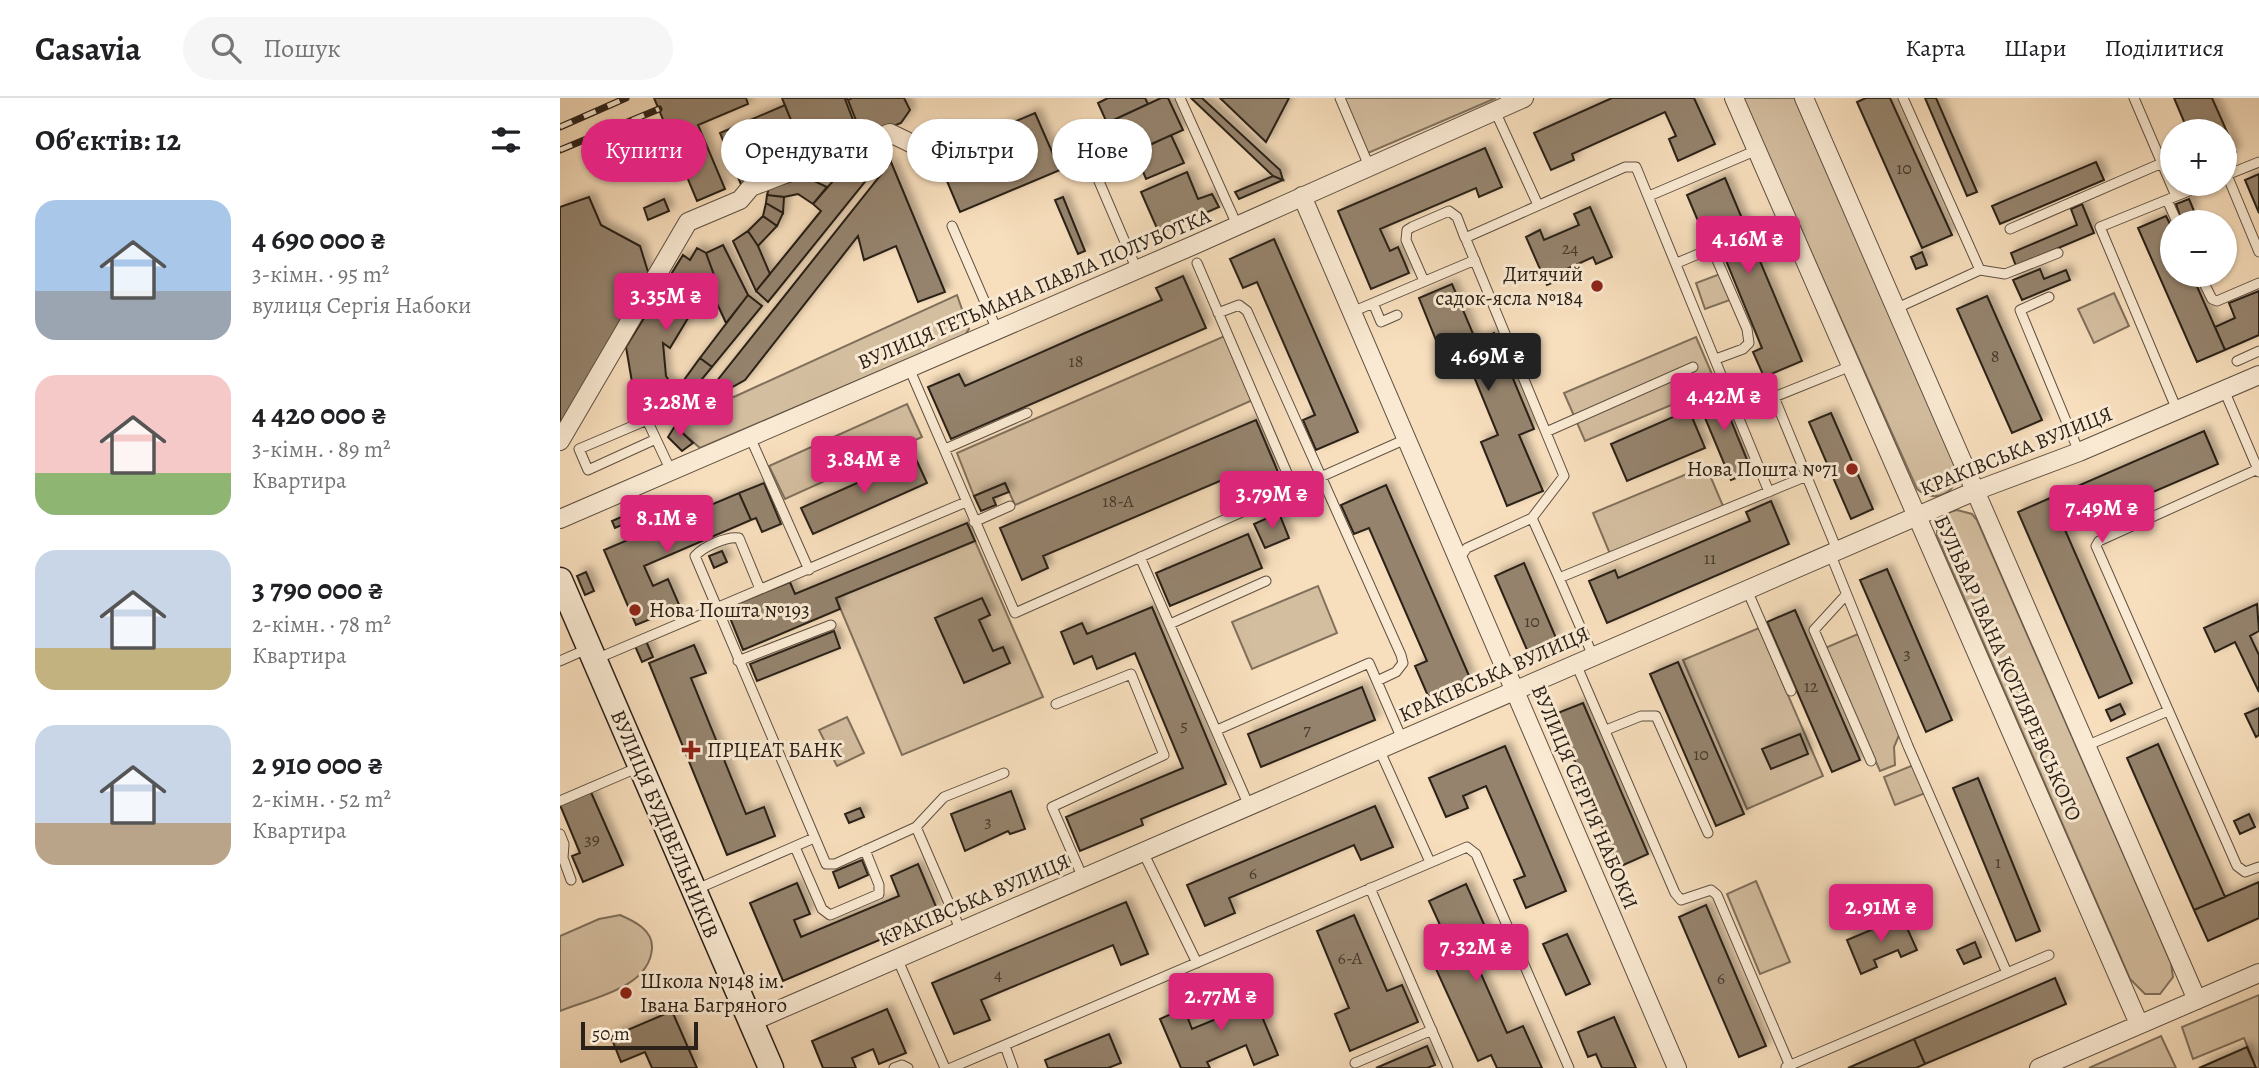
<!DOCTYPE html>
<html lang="uk">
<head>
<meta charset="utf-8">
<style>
  :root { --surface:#fff; --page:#f6f6f6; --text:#202124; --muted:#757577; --line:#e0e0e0; --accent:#db2777 }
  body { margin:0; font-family:Alegreya,serif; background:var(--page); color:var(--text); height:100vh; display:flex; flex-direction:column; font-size:26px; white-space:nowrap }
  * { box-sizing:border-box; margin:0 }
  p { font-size:23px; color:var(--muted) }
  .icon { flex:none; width:38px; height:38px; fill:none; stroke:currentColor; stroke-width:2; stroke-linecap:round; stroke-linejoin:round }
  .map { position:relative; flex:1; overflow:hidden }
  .side { display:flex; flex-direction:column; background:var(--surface); width:560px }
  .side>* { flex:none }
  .hud { position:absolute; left:21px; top:21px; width:665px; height:63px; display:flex; gap:14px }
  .tools { position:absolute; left:1600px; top:21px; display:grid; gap:14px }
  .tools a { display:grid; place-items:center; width:77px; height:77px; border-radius:50%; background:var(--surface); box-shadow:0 2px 5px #0004; font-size:35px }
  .scale { position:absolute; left:21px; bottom:18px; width:117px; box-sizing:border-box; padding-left:7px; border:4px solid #2b2118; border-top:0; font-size:19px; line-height:24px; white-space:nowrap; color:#2b2118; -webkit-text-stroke:5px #faead3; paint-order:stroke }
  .price { position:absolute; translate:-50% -60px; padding:0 16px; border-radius:7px; background:var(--accent); color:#fff; font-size:23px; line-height:46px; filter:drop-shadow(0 2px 4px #0008) }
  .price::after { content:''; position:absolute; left:50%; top:42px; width:21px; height:16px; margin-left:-10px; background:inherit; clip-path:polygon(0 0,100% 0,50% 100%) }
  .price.current { background:#222; color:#fff }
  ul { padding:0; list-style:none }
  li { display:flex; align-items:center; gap:21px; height:175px; padding:0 35px }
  li span { display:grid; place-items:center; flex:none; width:196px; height:140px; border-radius:21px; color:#555 }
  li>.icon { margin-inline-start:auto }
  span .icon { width:84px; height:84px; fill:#fffc; stroke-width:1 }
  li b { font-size:30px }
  h2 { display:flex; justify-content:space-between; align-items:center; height:84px; padding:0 35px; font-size:30px }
  .tag { padding:0 24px; border-radius:32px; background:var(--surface); box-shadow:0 2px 5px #0004; font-size:24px; line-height:63px }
  .tag.current { background:var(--accent); color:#fff }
  header { display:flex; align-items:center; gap:42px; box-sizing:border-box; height:98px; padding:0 35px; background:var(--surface); border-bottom:2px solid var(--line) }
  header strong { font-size:33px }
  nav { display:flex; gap:38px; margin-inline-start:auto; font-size:24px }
  .search { width:490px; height:63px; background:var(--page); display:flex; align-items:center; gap:18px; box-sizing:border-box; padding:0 24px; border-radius:38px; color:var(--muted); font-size:26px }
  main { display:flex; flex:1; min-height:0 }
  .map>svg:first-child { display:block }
  .green { fill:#d4bea0; stroke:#80705c; stroke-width:2 }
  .building { fill:#95836d; stroke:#2b2118; stroke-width:2; filter:url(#shadow) }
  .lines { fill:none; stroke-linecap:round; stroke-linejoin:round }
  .lane-casing { stroke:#5e5041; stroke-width:11 }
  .street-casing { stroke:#5e5041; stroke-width:20 }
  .secondary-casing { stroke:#2b2118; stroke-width:27 }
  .lane { stroke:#faead3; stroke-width:9 }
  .street { stroke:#faead3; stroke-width:18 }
  .secondary { stroke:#faead3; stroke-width:24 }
  .rail-casing { stroke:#2b2118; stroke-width:7 }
  .rail { stroke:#faead3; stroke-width:4.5; stroke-dasharray:13; stroke-linecap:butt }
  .poi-dot { fill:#8f2418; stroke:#faead3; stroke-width:2.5 }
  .labels { text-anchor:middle; stroke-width:6; stroke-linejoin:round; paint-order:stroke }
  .number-label { font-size:18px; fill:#463a2d }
  .poi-label { font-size:21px; fill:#2b2118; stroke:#faead3; text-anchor:start }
  .street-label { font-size:21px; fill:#2b2118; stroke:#faead3 }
</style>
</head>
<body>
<header>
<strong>Casavia</strong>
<div class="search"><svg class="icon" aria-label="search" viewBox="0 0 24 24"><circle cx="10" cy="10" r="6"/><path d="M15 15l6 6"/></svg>Пошук</div>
<nav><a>Карта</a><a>Шари</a><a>Поділитися</a></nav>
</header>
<main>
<section class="side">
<h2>Об’єктів: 12<svg class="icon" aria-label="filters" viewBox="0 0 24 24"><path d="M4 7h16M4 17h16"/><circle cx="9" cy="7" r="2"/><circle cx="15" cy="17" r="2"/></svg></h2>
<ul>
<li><span style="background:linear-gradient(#a9c7e8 65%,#9aa5b1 0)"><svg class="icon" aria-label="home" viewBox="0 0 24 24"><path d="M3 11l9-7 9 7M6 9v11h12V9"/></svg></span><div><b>4 690 000 ₴</b><p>3-кімн. · 95 m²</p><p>вулиця Сергія Набоки</p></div></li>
<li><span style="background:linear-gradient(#f6c9c9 70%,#8fb573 0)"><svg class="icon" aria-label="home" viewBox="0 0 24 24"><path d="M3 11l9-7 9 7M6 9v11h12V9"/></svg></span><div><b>4 420 000 ₴</b><p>3-кімн. · 89 m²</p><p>Квартира</p></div></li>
<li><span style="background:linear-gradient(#c9d6e8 70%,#c2b280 0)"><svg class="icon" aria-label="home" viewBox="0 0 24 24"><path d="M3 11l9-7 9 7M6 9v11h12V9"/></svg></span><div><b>3 790 000 ₴</b><p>2-кімн. · 78 m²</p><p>Квартира</p></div></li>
<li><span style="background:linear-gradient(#c9d6e8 70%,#b9a48a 0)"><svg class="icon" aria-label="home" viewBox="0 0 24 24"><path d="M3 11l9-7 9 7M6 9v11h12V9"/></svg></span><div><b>2 910 000 ₴</b><p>2-кімн. · 52 m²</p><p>Квартира</p></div></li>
</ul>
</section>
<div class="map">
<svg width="1699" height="970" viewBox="0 0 1699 970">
  <defs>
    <filter id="shadow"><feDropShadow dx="5" dy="-5" stdDeviation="3.5" flood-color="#0004"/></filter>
  </defs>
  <rect width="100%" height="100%" fill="#f7debc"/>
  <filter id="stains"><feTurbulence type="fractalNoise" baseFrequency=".00286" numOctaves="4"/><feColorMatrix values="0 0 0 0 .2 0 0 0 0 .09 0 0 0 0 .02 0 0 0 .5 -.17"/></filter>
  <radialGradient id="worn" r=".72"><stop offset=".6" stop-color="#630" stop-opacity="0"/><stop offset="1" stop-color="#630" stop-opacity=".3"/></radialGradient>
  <path class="green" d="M776,0H936L801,58Z
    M1182,0H1235L1398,373C1396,396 1375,406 1357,391Z
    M1160,176L1170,202L1145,211L1136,185Z
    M1554,195L1569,228L1534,245L1518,211Z
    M397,197L409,231L405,237L140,350L115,328L148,292L165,302L176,298Z
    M667,237L695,301L455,407L445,385L414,398L397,355Z
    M1136,239L1157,288L1025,343L1004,295Z
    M347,306L362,339L225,401L209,368Z
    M1146,368L1163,408L1050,456L1033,415Z
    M1397,412L1412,416L1417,422L1611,865L1613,879L1600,896H1585L1570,881L1377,438C1376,424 1383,415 1397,412Z
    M415,443L483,599L342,657L276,500Z
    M758,488L777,535L692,571L672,524Z
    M1199,530L1263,678L1187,711L1123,562Z
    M1298,536L1340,635L1334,649L1335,667L1320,673L1265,550Z
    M287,619L304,655L277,668L259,632Z
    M1356,666L1368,694L1335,707L1324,679Z
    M1196,783L1230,864L1200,876L1167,796Z
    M60,817C74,823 93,832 92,850C90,890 32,900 0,913V838L39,821Z
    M1699,897V970H1696L1684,940L1633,961L1622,929Z
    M1601,938L1616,970H1529Z"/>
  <path class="building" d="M94,0H186L188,6L138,27L165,91L137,103Z
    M222,0H288L285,1L300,40L247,62Z
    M292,0H344L350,12L341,25L303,40L288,2Z
    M548,0H585L588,6L547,25L538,5Z
    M601,0H608L623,32L562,59L547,25Z
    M631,0H642L720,72L723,82L713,78Z
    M660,0H729L706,44Z
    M1052,0H1134L1155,46L1118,63L1109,41L1116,38L1105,14L1012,56L1014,62L991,72L974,35Z
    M1306,0H1330L1392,137L1362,150L1297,4Z
    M1365,0H1376L1417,94L1407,98Z
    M1614,0H1652L1676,54L1664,59V33H1628Z
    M225,7L247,62L182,89L160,35Z
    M475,15L500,72L400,114L376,57Z
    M611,37L624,65L586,81L575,54Z
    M313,50L325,59L208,204L196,193L261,113L253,106L299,53Z
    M925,50L942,89L919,99L916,90L820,131L830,153L838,149L849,175L811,191L778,113Z
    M331,64L385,194L358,204L336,148L304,162L298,138L185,282L167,292L156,284Z
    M1536,64L1544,82L1440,126L1432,108Z
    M627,74L638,101L652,96L659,109L599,135L581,94Z
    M1699,76V115L1685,82Z
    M713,78L723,82L679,101L675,94Z
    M246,79L267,89L253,106L238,96L224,99L207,97L209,90Z
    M1165,80L1242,263L1204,279L1193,254L1202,250L1153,131L1147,119L1138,123L1127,97Z
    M207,97L224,99L223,115L206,105Z
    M29,99L41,127L80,148L89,177L0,326V109Z
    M503,99L525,153L518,156L495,102Z
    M104,101L109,113L88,122L84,110Z
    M1629,101L1634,113L1620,118L1616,106Z
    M206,105L223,115L217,128L203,118Z
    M1522,106L1534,135L1456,168L1451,155L1517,127L1511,111Z
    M1030,109L1052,159L1036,166L1033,159L998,175L1001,181L987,187L966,139L980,132L984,142L1019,127L1014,116Z
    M203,118L217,128L198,148L188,133Z
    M1606,118L1612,130V177H1632L1665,252L1637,264L1578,130Z
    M188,133L198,148L210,176L196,193L173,143Z
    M714,141L798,334L756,352L743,322L755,317L697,184L683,190L670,161Z
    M163,147L188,197L166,225L148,186L154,177L146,155Z
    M137,150L146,155L154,177L110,250L103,245L106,278L123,304L95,323L73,290L66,249L123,157L130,162Z
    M1362,154L1367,167L1356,171L1351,159Z
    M1480,171L1484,181L1506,172L1510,182L1462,202L1453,182Z
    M623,178L646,230L391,341L368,289L399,276L405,288L525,235L602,202L596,190Z
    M892,186L916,243L934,235L974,331L959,337L983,393L947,408L921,344L938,337L906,259L886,267L859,200Z
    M1699,193V237L1665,252L1655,229L1675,220L1669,205Z
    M188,197L202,208L152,269L140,260Z
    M1427,198L1482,322L1452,335L1397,211Z
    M140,260L152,269L123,304L116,293Z
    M1157,288L1192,374L1171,382L1135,296Z
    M1129,312L1145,350L1067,383L1051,346Z
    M1271,315L1313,411L1291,421L1249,324Z
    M696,322L718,374L687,387L681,374L483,458L488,470L462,482L440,430Z
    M115,328L133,345L122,353L108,339Z
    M1644,333L1658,366L1505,432L1572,585L1539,600L1458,414Z
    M355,359L367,385L253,436L241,410Z
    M204,385L221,426L202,434L196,420L191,422L179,395Z
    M445,385L449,394L433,400L436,407L421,413L414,398Z
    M826,387L910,580L868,598L855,568L867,563L809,430L794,436L781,407Z
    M179,395L191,422L84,468L93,488L108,481L120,509L76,527L44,452Z
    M1211,403L1229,446L1047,525L1029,483L1055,472L1058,480L1190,423L1186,414Z
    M719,415L729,440L705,450L694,426Z
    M68,416L71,423L55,430L52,423Z
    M407,425L415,443L276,500L280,511L183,552L166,510L230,484L235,496Z
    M688,436L702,470L610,508L596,475Z
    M162,453L167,464L154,470L149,458Z
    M964,465L996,540L967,552L935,478Z
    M1327,471L1392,622L1366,634L1300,482Z
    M26,474L34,493L25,497L17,478Z
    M422,500L430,517L419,522L433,553L443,549L450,565L404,585L375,520Z
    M1697,506L1699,533L1690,538L1699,557V594L1675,544L1655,554L1644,530Z
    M592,509L666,686L581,721L583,727L520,753L506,719L623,670L575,555L537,571L532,558L514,566L501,534L522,525L527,536Z
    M1235,512L1300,662L1272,674L1207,524Z
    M274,533L280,550L197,583L190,566Z
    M86,543L93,559L82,564L75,548Z
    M134,547L146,575L131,580L186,716L204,709L215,738L167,757L89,565Z
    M1118,564L1184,716L1156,728L1090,576Z
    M802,589L815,622L701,669L688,636Z
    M1023,605L1088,756L1059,769L995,616Z
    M1560,606L1565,616L1551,623L1546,612Z
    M1699,610V637L1696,639L1685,616Z
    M1240,636L1248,656L1211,671L1202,651Z
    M1598,646L1665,799L1634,812L1567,660Z
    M945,648L1006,793L966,810L954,782L965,778L926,688L903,698L908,710L886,719L869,680Z
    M1418,680L1480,833L1456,843L1393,690Z
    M30,692L63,767L23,784L12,758L20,755L0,707Z
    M451,693L465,731L450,736L448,733L405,753L391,716Z
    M815,708L833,749L801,762L794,747L669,800L675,815L645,828L627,787Z
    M300,710L304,719L289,725L285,716Z
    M1689,716L1695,729L1680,736L1674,723Z
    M302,762L308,777L279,790L273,774Z
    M358,766L377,811L348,823L350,829L223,883L190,805L237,785L250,816L234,822L241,839L339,798L331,778Z
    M1699,784V820L1648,843L1634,812Z
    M906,786L935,851L914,860L947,935L963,928L982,970H937L931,957L918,963L871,860L891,851L869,803Z
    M566,804L588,856L561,867L553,847L421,902L430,922L394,936L372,885Z
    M1146,807L1206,948L1179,959L1119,819Z
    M794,817L827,893L842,887L858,924L790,953L775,916L789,910L757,833Z
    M1342,819L1357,852L1341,859L1338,852L1314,862L1317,869L1301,876L1287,842Z
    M1007,836L1030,886L1006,897L983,846Z
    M1415,844L1421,859L1404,866L1397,852Z
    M1495,880L1506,906L1365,966L1354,941Z
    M688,885L718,957L694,967L686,947L647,964L650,970H621L600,921L624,910L632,931L671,915L663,896Z
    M327,911L346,955L319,966L313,951L292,960L296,970H263L252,943Z
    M112,913L137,970H92L85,954L61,964L51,939Z
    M1054,919L1076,970H1042L1036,956L1028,959L1023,947L1018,934Z
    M549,936L561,965L548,970H488L485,962Z
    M1354,941L1365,966L1356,970H1288Z
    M867,948L875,967L867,970H816Z
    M1687,949L1696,970H1639L1646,967Z"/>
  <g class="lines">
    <g class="lane-casing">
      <path id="lane" d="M620,0L677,127
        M780,0L809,68
        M1343,0L1420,172L1445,176L1498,155
        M1574,0L1616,98
        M935,13L978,107
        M532,67L577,172
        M1667,77L1699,154
        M1664,78L1699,64
        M1089,98L1197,52
        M1607,102L1617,124
        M392,128L437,232
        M1450,131L1602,65
        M637,165L733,389
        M1117,165L1143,154L1154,155L1187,231L1189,245L1183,251L1156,261
        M1640,177L1652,201L1657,203L1699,185
        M864,183L846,142L847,132L852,129L889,113L897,119L905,140L1065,69H1076L1209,394
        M1489,199L1460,212L1519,354
        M813,205L821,224L837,217
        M1335,211L1420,172
        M792,214L915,162
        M658,215L679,207L687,213L841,557L843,565L836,574L817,583
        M1677,263L1699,253
        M349,270L455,515L846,341
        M1664,292L1699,374
        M1214,299L1277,452
        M1617,312L1540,129L1646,86
        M1177,314L1291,268
        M986,334L1133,269
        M190,339L249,472
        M96,341L28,372L19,351L87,322L111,373
        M385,351L467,315
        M1698,371L1539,443L1536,448L1677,768L1685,774L1699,769
        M972,420L999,480
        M414,424L450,408
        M1270,455L1348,648L1447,875
        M580,459L689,708
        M898,462L907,450L972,420L1004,378L905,139
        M200,491L179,440C166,438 143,449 135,458L266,766H275L356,729L384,699L444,675
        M1187,492L1231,593
        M1286,497L1254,532L1311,663
        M610,526L706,483
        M1033,558L999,480L1247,378
        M36,561L406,404
        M0,563L27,551
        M178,563L271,527
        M1016,566L1115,795L1121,802L1151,792L1157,797L1230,968
        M496,606L571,576L604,657L492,709L523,780
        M657,632L809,565L842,641
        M1046,632L1081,618H1096L1148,735
        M1526,648L1608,613
        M819,651L870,764
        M0,703L79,669
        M356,729L401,833
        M0,736L4,746L3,760L11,782
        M235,749L262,811L270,817L319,796V787L305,752
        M583,754L637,865
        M810,790L888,970
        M137,791L254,740
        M337,860L385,970
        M445,948L453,970
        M795,965L872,932
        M1226,969L1489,857
        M334,970L342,967L348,970
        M391,970L907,749L916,756L1009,970"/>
    </g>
    <g class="street-casing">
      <path id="street" d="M1174,0L1579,926
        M1244,0L1637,902
        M742,98L1117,970
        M0,343L128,124L180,102L191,89L330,35L367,53
        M0,421L634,147L964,0
        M191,924L1415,393L1519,354L1699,277
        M1479,970L1699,875"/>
    </g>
    <g class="secondary-casing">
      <path id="secondary" d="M0,482L211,970"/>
    </g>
    <use href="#lane" class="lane"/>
    <use href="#street" class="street"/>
    <use href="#secondary" class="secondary"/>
    <g class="rail-casing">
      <path id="rail" d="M0,29L66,0
        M0,52L99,11"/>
    </g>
    <use href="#rail" class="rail"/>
  </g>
  <g class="poi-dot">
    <circle cx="1037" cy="188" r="7"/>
    <circle cx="1292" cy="371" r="7"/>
    <circle cx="75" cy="512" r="7"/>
    <path d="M127.5 641.5h7v7h7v7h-7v7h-7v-7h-7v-7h7z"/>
    <circle cx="66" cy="895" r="7"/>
  </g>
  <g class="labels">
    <g class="number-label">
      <text x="1344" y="76">10</text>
      <text x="1010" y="156">24</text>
      <text x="1435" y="264">8</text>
      <text x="516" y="269">18</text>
      <text x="558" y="409">18-А</text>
      <text x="1150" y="466">11</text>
      <text x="972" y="529">10</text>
      <text x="1347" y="561">3</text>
      <text x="1251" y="594">12</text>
      <text x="624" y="633">5</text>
      <text x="747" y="637">7</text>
      <text x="1141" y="662">10</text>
      <text x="428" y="729">3</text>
      <text x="32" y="747">39</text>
      <text x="1438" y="770">1</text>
      <text x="693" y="781">6</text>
      <text x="790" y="866">6-А</text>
      <text x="438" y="882">4</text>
      <text x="1161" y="886">6</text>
    </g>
    <g class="poi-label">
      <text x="1023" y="183" text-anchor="end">Дитячий<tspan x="1023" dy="24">садок-ясла №184</tspan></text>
      <text x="1278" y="378" text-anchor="end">Нова Пошта №71</text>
      <text x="89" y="519">Нова Пошта №193</text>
      <text x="147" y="659">ПРЦЕАТ БАНК</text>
      <text x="80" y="890">Школа №148 ім.<tspan x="80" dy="24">Івана Багряного</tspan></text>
    </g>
    <g class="street-label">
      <text transform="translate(474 191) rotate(-23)" y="7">ВУЛИЦЯ ГЕТЬМАНА ПАВЛА ПОЛУБОТКА</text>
      <text transform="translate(1456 353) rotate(-22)" y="7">КРАКІВСЬКА ВУЛИЦЯ</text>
      <text transform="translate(1448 570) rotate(66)" y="7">БУЛЬВАР ІВАНА КОТЛЯРЕВСЬКОГО</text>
      <text transform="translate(934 576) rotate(-24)" y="7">КРАКІВСЬКА ВУЛИЦЯ</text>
      <text transform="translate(1025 699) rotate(67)" y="7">ВУЛИЦЯ СЕРГІЯ НАБОКИ</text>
      <text transform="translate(105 726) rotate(67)" y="7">ВУЛИЦЯ БУДІВЕЛЬНИКІВ</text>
      <text transform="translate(414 802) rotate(-23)" y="7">КРАКІВСЬКА ВУЛИЦЯ</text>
    </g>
  </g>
  <rect width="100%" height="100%" filter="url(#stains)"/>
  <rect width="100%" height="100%" fill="url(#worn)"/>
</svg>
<div class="tools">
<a>+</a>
<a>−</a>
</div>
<div class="scale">50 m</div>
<b class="price" style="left:1188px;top:178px">4.16M ₴</b>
<b class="price" style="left:106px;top:235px">3.35M ₴</b>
<b class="price current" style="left:928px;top:295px">4.69M ₴</b>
<b class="price" style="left:1164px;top:335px">4.42M ₴</b>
<b class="price" style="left:120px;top:341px">3.28M ₴</b>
<b class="price" style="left:304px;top:398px">3.84M ₴</b>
<b class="price" style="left:712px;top:433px">3.79M ₴</b>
<b class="price" style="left:1542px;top:447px">7.49M ₴</b>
<b class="price" style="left:107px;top:457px">8.1M ₴</b>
<b class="price" style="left:1321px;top:846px">2.91M ₴</b>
<b class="price" style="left:916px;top:886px">7.32M ₴</b>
<b class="price" style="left:661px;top:935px">2.77M ₴</b>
<div class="hud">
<a class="tag current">Купити</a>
<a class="tag">Орендувати</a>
<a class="tag">Фільтри</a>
<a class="tag">Нове</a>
</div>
</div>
</main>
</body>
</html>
